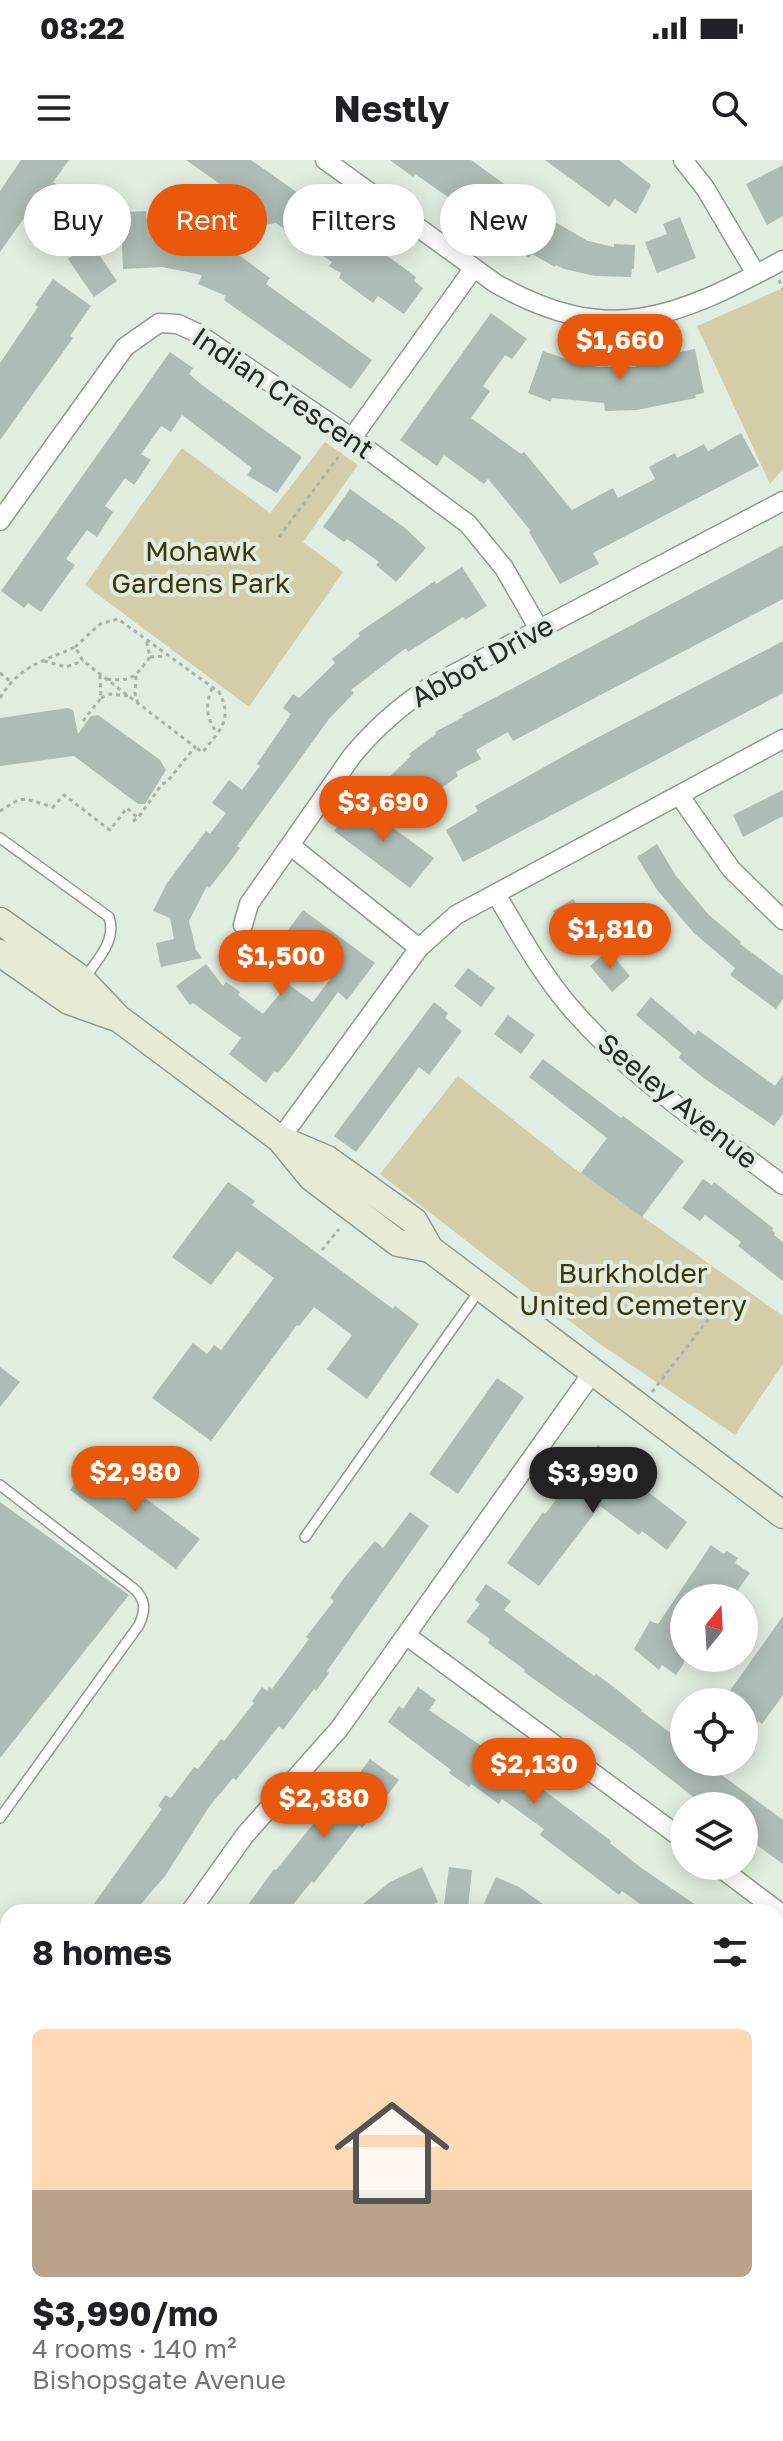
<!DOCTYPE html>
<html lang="en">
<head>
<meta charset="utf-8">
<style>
  :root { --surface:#fff; --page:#f6f6f6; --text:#202124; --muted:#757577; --line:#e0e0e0; --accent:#ea580c }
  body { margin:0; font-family:"Golos Text",sans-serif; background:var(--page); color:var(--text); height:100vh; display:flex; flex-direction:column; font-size:30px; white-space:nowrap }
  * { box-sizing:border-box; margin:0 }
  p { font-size:26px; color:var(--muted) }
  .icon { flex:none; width:44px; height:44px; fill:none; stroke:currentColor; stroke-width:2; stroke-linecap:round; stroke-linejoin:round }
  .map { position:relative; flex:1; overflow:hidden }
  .panel { position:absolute; left:0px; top:1744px; width:784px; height:538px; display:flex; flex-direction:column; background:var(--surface); border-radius:24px 24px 0 0; box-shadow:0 4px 20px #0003 }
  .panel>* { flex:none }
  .hud { position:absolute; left:24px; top:24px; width:736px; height:72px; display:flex; gap:16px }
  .needle { width:52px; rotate:18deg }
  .buttons { position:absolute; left:670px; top:1424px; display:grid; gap:16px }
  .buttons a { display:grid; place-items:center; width:88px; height:88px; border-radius:50%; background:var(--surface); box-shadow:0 4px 20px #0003; font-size:40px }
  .price { position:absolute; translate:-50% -68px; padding:0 18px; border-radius:28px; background:var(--accent); color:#fff; font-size:26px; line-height:52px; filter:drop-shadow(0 2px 4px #0008) }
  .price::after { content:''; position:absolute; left:50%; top:48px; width:24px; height:18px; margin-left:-12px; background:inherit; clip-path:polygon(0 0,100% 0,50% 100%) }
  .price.on { background:#222; color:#fff }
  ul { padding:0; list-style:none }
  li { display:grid; align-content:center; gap:16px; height:424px; padding:0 32px }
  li+li { border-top:2px solid var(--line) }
  li span { display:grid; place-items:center; height:248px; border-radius:12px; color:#555 }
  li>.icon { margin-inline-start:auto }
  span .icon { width:144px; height:144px; fill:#fffc; stroke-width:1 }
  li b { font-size:34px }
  h2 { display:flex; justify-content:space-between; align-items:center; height:96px; padding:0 32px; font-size:34px }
  .chip { padding:0 28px; border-radius:36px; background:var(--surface); box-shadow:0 4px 20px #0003; font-size:28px; line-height:72px }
  .chip.on { background:var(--accent); color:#fff }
  .status { display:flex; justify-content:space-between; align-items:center; height:56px; padding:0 40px; background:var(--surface); direction:ltr }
  .status svg { height:22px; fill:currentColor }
  header { display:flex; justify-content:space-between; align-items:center; height:104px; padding:0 32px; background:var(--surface); font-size:36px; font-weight:700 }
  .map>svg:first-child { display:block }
  .green { fill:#d3cdaa }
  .building { fill:#adbcb4 }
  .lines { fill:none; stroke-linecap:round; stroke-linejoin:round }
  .lane-casing { stroke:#909a8f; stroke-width:12 }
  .street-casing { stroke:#909a8f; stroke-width:21 }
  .secondary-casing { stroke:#909a8f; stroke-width:29 }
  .path { stroke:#a9b2a8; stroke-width:3; stroke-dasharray:4 4; stroke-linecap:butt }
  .lane { stroke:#fff; stroke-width:9 }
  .street { stroke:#fff; stroke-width:18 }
  .secondary { stroke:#e6ebd7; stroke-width:26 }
  .labels { text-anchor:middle; stroke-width:8; stroke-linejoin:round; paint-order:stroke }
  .street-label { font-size:28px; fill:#252924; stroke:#e2ede1 }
  .park-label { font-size:28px; fill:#3e370b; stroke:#e2ede1 }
</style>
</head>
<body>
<div class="status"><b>08:22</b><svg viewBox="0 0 49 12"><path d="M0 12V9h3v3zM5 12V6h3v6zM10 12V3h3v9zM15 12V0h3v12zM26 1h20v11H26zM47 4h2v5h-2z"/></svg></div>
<header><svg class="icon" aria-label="menu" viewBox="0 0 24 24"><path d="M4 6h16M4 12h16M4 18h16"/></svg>Nestly<svg class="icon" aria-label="search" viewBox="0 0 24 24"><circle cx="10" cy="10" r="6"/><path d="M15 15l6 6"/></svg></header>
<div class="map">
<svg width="783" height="2281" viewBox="0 0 783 2281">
  <rect width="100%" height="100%" fill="#e2ede1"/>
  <path class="green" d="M783,128V309L770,324L697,166Z
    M325,282L358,305L303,382L343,412L249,547L85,425L182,288L270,353Z
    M458,916L575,1009L783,1156V1204L735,1275L597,1182L380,1014Z"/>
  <path class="building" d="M21,0H69L53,22L59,26L44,47L36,41L0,92V31Z
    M186,0H251L400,105L416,117L414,121L423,128L404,154L378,136L373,143L339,118L341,113L329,106L332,102L276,63L264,65L251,56L222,35L227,29Z
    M390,0H471L511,29L509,32L539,53L541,50L555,62L588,81L614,87V84L635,85L634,109H632L631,117L595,116L564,109L556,105L555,107L532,94L529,98L515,88L516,85L475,56L415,14L413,17Z
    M545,0H619L651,25L636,54L615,39L609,47Z
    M783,5V56L767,65L746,24Z
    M146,51L147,62L154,61V67L217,81L220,73L243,84L239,95L270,118L266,124L372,200L351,229L224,140L226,136L198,124L202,115L162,107L123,109L121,65L126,63V52Z
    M680,57L696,98L657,113L645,82L667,74L663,64Z
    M91,83L117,121L94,137L68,99Z
    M53,119L91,146L70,176L73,178L0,280V203L38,147L35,145Z
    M491,153L527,179L512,199L505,195L483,226L490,231L471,258L521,294L524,292L572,350L613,328L618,338L655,319L649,307L675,293L677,298L704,284L708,291L741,273L759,306L593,393L599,404L560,424L529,372L531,371L488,319L484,324L444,295L437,306L400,280Z
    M695,189L704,233L695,235L696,238L637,250L605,251L604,243L552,238L551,242L528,233L543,191L577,203L599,207H636L635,201Z
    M170,192L193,208L189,214L202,225L302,297L277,333L247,315L252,308L182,255L171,272L161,266L141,294L151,300L134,325L125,318L105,346L113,352L97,377L87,370L66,399L75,405L41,452L28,443L24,448L1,431Z
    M350,329L405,368L426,388L396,422L376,405L379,402L347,379L344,382L323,367Z
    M783,385V439L513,581L508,572L476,590L481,599L456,612L458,616L436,632L434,628L410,651L383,623L411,596L409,594L436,574L435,572L463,557L462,555Z
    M462,407L487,446L465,460L463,457L408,492L406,488L351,530L354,533L329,559L237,686L240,688L229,703L209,728L207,726L189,761L196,790L202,798L161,807L156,783L174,779L170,758L153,751L167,723L187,696L206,671L210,674L226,653L212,643L229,620L242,630L260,606L257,604L291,554L283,548L293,534L299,538L335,503L332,499L360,476L358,473L435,421L436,424Z
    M783,481V533L463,702L446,670L478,651L475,646L587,583Z
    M68,548L73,550L78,574L91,556L98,555L160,600L166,610L145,644H138L74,596L0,606V558Z
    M783,630V656L743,677L733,655Z
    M355,640L434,698L410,728L334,671Z
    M657,684L676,716L709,755L741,782L740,784L783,816V839L776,849L730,815L735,808L694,773L657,730L637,697Z
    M573,739L591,767L571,780L553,751Z
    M303,750L375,803L347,840L338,832L291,897L278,913L274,911L266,923L229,894L241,878L193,843L190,845L176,826L206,804L223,826L226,822L240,832L238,835L263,854L288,824L313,842L331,818L302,796L297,802L276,786Z
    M608,790L630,816L612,832L590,806Z
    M468,808L495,828L481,847L454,826Z
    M651,837L695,875L698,870L775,926L783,915V954L774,966L705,919L679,898L681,893L636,855Z
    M434,842L448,853L445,858L462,871L429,915L419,907L356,992L334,976Z
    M508,855L535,875L521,894L494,874Z
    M543,899L621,958L623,956L684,1001L642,1057L581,1013L607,978L529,917Z
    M703,1019L712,1025L714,1022L773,1068L772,1070L775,1073L774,1075L783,1082V1121L738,1086L741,1082L705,1055L700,1061L682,1048Z
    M228,1022L255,1041L252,1045L393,1149L395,1146L419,1164L367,1239L327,1209L352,1175L314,1147L299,1166L297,1165L211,1281L152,1238L193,1183L207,1194L214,1185L221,1190L274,1118L237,1091L211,1125L172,1097Z
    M0,1207L20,1222L0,1247Z
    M497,1218L524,1237L458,1334L429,1314Z
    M598,1285L626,1306L622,1312L687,1362L667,1390L642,1371L639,1375L600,1346L539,1426L507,1403L543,1352L545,1354Z
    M93,1299L200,1379L176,1409L70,1330Z
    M0,1342L129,1435L0,1598Z
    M410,1352L429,1366L327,1511L329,1513L316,1531L314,1529L283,1570L279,1566L236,1620L233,1618L209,1647L165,1716L134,1752H102L93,1745L162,1649L158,1646L165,1635L171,1638L194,1607L198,1609L221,1579L224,1581L254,1543L252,1541L262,1527L267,1531L269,1527L272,1529L309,1479L306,1477L334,1441L330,1438L344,1418L375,1381L383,1388Z
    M711,1385L724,1394L727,1391L738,1398L735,1403L750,1413L732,1438H684V1503L676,1515L662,1505L659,1510L634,1489L650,1461L658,1464Z
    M486,1424L511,1441L504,1450L594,1516L596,1514L615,1528L642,1550L641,1551L684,1583V1602H704L783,1660V1704L744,1676V1646H705L632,1589L524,1512L525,1510L488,1483L490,1479L466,1462L480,1444L475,1440Z
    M783,1456V1535L762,1564L759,1561L744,1582V1542H736L726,1536Z
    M418,1527L436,1540L429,1550L521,1613L611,1681L610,1683L640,1707L706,1752H651L622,1731L619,1735L540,1675L544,1669L502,1639L499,1644L471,1624L469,1627L449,1613L451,1610L388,1562L399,1546L403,1549Z
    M370,1599L399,1620L362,1668L359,1665L314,1723L312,1721L287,1752H243L274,1709L276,1710L344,1626L349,1627Z
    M422,1707L438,1742L415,1752H353L390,1722Z
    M449,1707L472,1710L468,1748L444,1745Z
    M496,1717L519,1727L554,1752H480Z"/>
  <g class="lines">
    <g class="lane-casing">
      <path id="lane" d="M0,678L109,757C117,781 98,798 85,818
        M0,1325L133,1428C146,1439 146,1450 139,1465L0,1658
        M305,1377L479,1131"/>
    </g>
    <g class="street-casing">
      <path id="street" d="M325,0L495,123C608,188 676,158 783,100
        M683,0L705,28L756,114
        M352,278L473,109
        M0,361L125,187L159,163L178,164L197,173L352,278L468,364L504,408L539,469
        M679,635L731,709L783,760
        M291,686L419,788
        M496,734C519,773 541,813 570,847C631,918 709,969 783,1025
        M243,765L249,744L352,596C375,568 400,546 431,526L783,341
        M280,979L419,788L456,755L783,579
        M407,1476L684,1680
        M718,1706L783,1755
        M190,1752L245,1675L339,1569L593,1212
        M776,1826L783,1816
        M0,1991L8,1997
        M0,2018L8,2007
        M776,2186L783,2176
        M357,2281L365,2274
        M706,2281L711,2274"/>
    </g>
    <g class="secondary-casing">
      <path id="secondary" d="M0,761L80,818L118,858L280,979L312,1018L398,1083L430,1089
        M0,793L69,841L114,857
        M280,979L327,999L414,1061L430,1089L783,1355"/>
    </g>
    <path class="path" d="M779,120L783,129
      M279,377L341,293
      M75,487L100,464L118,459L219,532C234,560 219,570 203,592L195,587
      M150,497L166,496
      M44,501L66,507L83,501
      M0,513L10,521
      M136,516L135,533L138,544
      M107,519C132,522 135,517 150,497L146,479
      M212,528C205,546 206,557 217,573
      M0,538C20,505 42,502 75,487L83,501L195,587L167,622L162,624L138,658L130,663
      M101,538L110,534L128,536
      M83,561L101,538L100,515
      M0,651L18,640L26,639L53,647L64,635L110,670L127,648L138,658
      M322,1090L339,1069
      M652,1232L721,1143"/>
    <use href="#lane" class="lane"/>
    <use href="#street" class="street"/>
    <use href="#secondary" class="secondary"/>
  </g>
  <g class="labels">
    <g class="street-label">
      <text transform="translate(283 233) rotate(34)" y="10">Indian Crescent</text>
      <text transform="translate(482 501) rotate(-29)" y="10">Abbot Drive</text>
      <text transform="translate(678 941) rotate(39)" y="10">Seeley Avenue</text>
    </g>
    <g class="park-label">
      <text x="201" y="401">Mohawk<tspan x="201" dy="32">Gardens Park</tspan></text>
      <text x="633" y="1123">Burkholder<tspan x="633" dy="32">United Cemetery</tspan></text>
    </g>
  </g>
</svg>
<div class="buttons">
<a><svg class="needle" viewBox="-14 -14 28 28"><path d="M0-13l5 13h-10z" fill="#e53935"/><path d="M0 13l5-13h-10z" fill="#757577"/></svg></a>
<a><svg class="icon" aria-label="locate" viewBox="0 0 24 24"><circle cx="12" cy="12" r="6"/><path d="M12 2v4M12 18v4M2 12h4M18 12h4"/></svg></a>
<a><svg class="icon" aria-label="layers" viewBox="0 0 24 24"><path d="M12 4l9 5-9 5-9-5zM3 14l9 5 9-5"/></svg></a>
</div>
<b class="price" style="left:620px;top:222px">$1,660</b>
<b class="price" style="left:383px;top:684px">$3,690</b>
<b class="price" style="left:610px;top:811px">$1,810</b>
<b class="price" style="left:281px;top:838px">$1,500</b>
<b class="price" style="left:135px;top:1354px">$2,980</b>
<b class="price on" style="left:593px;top:1355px">$3,990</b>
<b class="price" style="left:534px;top:1646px">$2,130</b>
<b class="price" style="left:324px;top:1680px">$2,380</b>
<div class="hud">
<a class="chip">Buy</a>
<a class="chip on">Rent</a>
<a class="chip">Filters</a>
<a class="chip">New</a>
</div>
<section class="panel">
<h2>8 homes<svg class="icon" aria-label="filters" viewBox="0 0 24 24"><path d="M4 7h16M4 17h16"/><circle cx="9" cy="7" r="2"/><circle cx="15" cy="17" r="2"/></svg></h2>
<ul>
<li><span style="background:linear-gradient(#ffd9b3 65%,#b9a48a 0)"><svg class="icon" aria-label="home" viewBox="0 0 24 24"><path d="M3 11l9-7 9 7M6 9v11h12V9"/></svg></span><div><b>$3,990/mo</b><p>4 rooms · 140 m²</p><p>Bishopsgate Avenue</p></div></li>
</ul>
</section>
</div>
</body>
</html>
